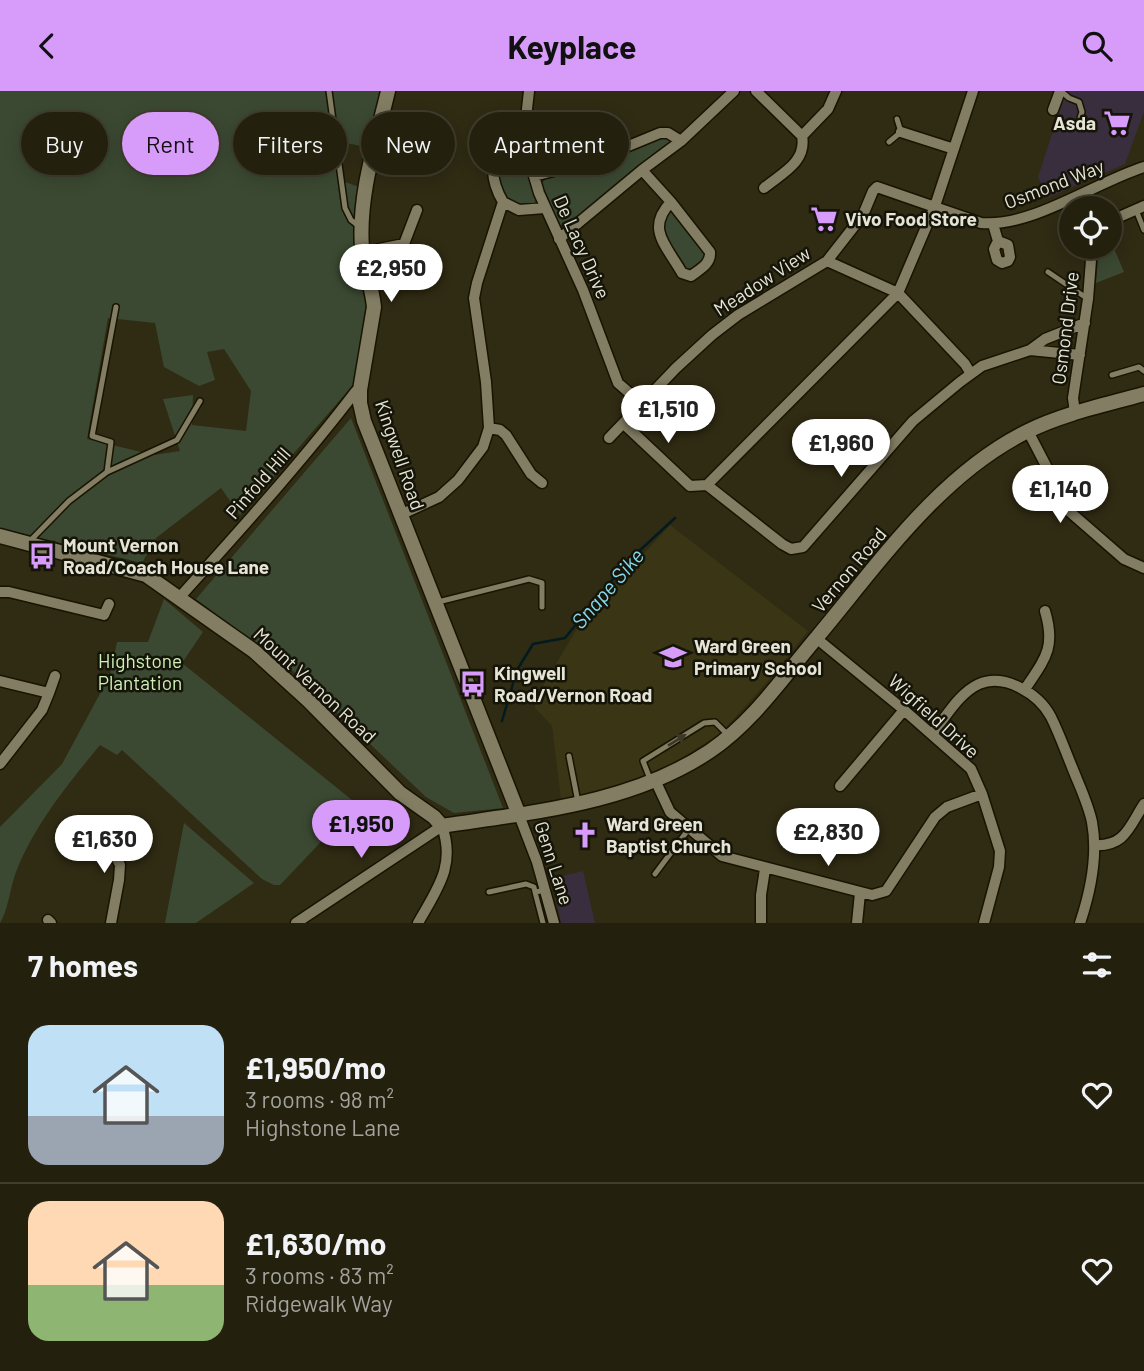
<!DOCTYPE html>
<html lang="en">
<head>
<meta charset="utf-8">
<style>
  :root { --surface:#24200e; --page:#302d1c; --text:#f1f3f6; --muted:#a3a39e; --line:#413e2e; --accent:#d79bf9 }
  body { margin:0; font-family:Barlow,sans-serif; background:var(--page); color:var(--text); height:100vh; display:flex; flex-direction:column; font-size:26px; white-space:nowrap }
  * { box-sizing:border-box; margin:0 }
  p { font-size:23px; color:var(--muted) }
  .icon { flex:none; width:38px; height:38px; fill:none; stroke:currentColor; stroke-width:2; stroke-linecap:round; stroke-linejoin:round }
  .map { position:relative; height:832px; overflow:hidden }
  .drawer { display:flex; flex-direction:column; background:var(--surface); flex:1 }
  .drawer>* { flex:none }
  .banner { position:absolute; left:21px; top:21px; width:700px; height:63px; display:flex; gap:14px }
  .tools { position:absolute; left:1059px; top:105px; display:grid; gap:14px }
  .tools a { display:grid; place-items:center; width:63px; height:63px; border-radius:50%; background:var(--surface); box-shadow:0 4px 18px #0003,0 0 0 2px var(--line); font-size:35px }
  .price { position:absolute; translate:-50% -60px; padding:0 16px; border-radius:24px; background:#fff; color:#222; font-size:23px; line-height:46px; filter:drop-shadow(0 2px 4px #0008) }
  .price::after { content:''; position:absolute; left:50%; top:42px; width:21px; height:16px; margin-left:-10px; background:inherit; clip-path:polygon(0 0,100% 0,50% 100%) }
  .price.on { background:var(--accent); color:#111 }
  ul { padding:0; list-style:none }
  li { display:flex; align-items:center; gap:21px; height:175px; padding:0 28px }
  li+li { border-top:2px solid var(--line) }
  li span { display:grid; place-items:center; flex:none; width:196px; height:140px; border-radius:21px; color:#555 }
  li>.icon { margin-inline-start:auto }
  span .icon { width:84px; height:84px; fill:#fffc; stroke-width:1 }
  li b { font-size:30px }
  h2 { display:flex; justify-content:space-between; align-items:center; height:84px; padding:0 28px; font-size:30px }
  .tag { padding:0 24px; border-radius:32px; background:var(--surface); box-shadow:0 4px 18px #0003,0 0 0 2px var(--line); font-size:24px; line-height:63px }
  .tag.on { background:var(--accent); color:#111 }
  header { display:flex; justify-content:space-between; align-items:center; height:91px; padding:0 28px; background:var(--accent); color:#111; font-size:32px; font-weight:700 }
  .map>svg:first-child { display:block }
  .commercial { fill:#382e3e }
  .built { fill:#3a3515 }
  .green { fill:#3b4932; fill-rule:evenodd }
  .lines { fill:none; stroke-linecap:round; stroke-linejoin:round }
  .stream { stroke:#011b21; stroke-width:2.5 }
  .service-casing { stroke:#181400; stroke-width:8 }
  .minor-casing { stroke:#181400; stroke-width:13 }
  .tertiary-casing { stroke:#181400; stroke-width:17 }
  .service { stroke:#827d63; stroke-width:5 }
  .minor { stroke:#827d63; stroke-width:10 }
  .tertiary { stroke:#827d63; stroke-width:14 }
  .oneway { fill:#3b3928 }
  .labels { text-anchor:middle; stroke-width:5; stroke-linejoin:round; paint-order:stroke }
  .poi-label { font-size:19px; font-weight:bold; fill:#e6e4d5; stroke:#151409; text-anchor:start }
  .street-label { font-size:19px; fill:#e6e4d5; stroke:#151409 }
  .park-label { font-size:19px; fill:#cdf1b6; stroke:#151409 }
  .water-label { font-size:21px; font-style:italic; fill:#85daef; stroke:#151409 }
</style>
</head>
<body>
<header><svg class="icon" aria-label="back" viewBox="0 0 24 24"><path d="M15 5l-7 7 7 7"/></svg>Keyplace<svg class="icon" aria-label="search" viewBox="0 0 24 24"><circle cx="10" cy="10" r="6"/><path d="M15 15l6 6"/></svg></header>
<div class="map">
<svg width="1144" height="832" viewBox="0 0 1144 832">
  <rect width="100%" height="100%" fill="#302b13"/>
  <path class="commercial" d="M1066,0H1144V21L1125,73L1048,107L1038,86Z
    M583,780L595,832H561L551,788Z"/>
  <path class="built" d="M670,434L808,540L768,590L719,644L673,672L610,700L561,709L552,635L535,617V608L581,531Z"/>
  <path class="green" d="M0,0H381L367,56L345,52L337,88L359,96L367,208L353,294L240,424L221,397L156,447L142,472L0,437ZM108,227L155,232L164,276L199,295L215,289L207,261L224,258L251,300L246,340L192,334L193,304L163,308L180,360L154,364L87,348Z
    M661,45H669L671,52L569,134H556L540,95L548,84Z
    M510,55L523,56L536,110L528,116L505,109C493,84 492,75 510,55Z
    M673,118L710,167L686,185L658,130L661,122Z
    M1110,148L1124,181L1096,192L1099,156H1110Z
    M351,327L503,717L454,722L426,706L293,580L196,508Z
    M164,508L203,541L182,572L357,713L280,794H274L262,788L122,659L117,664L100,654C68,693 35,733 16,781C10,797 8,820 0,832V736L62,673L110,584L117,551H148Z
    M184,732L254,792L196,832H165Z"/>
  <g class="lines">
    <path class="stream" d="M502,630L517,579L533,553L565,547L625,473L675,427"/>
    <g class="service-casing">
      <path id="service" d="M329,0L345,117L351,129L360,136
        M1061,0L1069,7L1079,11L1082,21L1080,27
        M889,51L901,41L897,28
        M1136,119L1144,139
        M1048,181L1088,208
        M1112,284L1139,276L1144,280
        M107,381L111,351L92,345L116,216
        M30,450L69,410L107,381L177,349L200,310
        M438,511L529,488L542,492V516
        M569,665L578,711
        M650,688L643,670L704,632L715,631L727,643
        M655,783L688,739
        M489,801L526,793L534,796L535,801L546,799
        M535,801L543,832"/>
    </g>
    <g class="minor-casing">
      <path id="minor" d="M529,0L527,18L528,65L539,102L583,199L618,292L642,313
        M756,0L802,45C807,71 782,82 764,97
        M1053,19L1060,0
        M901,41L954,58
        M802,45L828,18L836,0
        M642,79L671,111L710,161C711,173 700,178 691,185L682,182C667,155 645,138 671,111
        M534,85L592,70L660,42H668L681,50
        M503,111C487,83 488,51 527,49
        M1110,130L1144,115
        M993,133L998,150L994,158L997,169L1002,172L1008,170L1010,166L1008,154L998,150
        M559,148L642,79L681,50L734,0
        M827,170L898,202L965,273L971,283
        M365,182L371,178L379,158L404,153L417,119
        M1030,259L1080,264
        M1075,322L1073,307L1088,208L1092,156
        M624,333L690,395L707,394L782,453L791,458L803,456L913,330L960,291L982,275L1030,259L1045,248L1085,232
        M489,337L500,339L506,344L531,383L542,392
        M1028,340L1070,421L1124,468L1144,477
        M609,347L676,277L712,244L738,224L827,170L863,124L873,100L877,96L981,132C1031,137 1096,91 1144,76
        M707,394L898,202L935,115L973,0
        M400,424L439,406L458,389L483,356L489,337L486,291L474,207L477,192L503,111L519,119L545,117
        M0,501H9L104,524L109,513
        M179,507C240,439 301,372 356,300L360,299
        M816,547L904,619L971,678L982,703L1000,760L999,776L984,832
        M0,590L49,602L42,619L0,673
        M1025,598C1045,568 1056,557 1045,520
        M49,602L55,585
        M932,643C946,626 959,602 979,593C1005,582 1039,603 1051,626C1059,642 1065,659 1072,676C1079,694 1088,712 1092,731C1098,763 1090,802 1080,832
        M655,689L670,721L722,765L872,804L886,800L935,726L947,716L982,703
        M840,695L904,619
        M519,724L537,771L554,832
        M102,738L120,774L119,789L111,832
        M1094,754C1125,756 1129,736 1144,713
        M48,829L51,832
        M296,832L442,735C456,775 437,798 418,832
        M761,832V804L765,778
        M857,832L860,802"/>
    </g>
    <g class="tertiary-casing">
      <path id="tertiary" d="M388,0C376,51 358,104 362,157C364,177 372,195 374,216L360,299V312L364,330L519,724
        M0,445L146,484L254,560L308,609L400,702L434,726L442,735C532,721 631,713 710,660C753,631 784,585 818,545C879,472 940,383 1028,340C1065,322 1105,314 1144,303"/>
    </g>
    <use href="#service" class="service"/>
    <use href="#minor" class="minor"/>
    <use href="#tertiary" class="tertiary"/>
  </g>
  <defs><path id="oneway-solid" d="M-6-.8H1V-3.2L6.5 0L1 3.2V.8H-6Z" transform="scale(1.75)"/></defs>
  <use class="oneway" href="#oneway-solid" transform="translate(677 649) rotate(-32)"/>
  <defs>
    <g id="supermarket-bare" transform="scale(2.1)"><path d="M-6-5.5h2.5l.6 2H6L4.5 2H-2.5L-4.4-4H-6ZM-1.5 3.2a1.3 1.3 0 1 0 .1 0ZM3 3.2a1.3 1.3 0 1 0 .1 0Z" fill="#d79bf9" stroke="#151409" stroke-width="2.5" paint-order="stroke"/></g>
    <g id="bus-bare" transform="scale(2.1)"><path d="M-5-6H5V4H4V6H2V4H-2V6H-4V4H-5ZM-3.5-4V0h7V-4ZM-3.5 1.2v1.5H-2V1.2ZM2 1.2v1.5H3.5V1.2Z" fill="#d79bf9" stroke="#151409" stroke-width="2.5" paint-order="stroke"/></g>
    <g id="school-bare" transform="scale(2.1)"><path d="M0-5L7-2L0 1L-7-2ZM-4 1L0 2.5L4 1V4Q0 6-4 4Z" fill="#d79bf9" stroke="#151409" stroke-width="2.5" paint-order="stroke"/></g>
    <g id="church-bare" transform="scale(2.1)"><path d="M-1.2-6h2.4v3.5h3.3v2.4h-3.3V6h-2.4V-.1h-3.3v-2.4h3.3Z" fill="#d79bf9" stroke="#151409" stroke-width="2.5" paint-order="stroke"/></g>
  </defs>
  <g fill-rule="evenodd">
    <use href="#supermarket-bare" x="1117" y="32"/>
    <use href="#supermarket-bare" x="824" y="128"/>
    <use href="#bus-bare" x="42" y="465"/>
    <use href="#school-bare" x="673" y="566"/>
    <use href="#bus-bare" x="473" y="593"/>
    <use href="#church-bare" x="585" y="744"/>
  </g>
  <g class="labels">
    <g class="poi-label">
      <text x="1096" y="39" text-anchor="end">Asda</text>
      <text x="845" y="135">Vivo Food Store</text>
      <text x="63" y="461">Mount Vernon<tspan x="63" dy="22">Road/Coach House Lane</tspan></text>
      <text x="694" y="562">Ward Green<tspan x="694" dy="22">Primary School</tspan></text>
      <text x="494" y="589">Kingwell<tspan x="494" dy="22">Road/Vernon Road</tspan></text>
      <text x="606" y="740">Ward Green<tspan x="606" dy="22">Baptist Church</tspan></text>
    </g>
    <g class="street-label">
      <text transform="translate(1054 93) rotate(-21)" y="7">Osmond Way</text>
      <text transform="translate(582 156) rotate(66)" y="7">De Lacy Drive</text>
      <text transform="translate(762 190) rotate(-33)" y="7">Meadow View</text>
      <text transform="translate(1065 237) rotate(-83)" y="7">Osmond Drive</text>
      <text transform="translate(400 364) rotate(71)" y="7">Kingwell Road</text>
      <text transform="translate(258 392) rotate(-49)" y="7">Pinfold Hill</text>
      <text transform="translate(849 479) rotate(-50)" y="7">Vernon Road</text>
      <text transform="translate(315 594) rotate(43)" y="7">Mount Vernon Road</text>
      <text transform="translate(934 625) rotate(42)" y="7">Wigfield Drive</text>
      <text transform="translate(554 772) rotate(72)" y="7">Genn Lane</text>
    </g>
    <g class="park-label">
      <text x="140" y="577">Highstone<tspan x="140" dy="22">Plantation</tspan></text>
    </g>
    <g class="water-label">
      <text transform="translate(608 498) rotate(-49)" y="7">Snape Sike</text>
    </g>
  </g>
</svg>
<div class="tools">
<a><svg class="icon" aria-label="locate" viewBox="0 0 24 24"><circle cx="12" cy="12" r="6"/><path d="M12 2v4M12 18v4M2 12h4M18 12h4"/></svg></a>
</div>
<b class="price" style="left:391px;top:213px">£2,950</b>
<b class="price" style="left:668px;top:354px">£1,510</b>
<b class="price" style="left:841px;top:388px">£1,960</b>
<b class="price" style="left:1060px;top:434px">£1,140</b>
<b class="price on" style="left:361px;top:769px">£1,950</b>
<b class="price" style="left:828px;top:777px">£2,830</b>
<b class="price" style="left:104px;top:784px">£1,630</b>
<div class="banner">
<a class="tag">Buy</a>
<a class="tag on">Rent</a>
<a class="tag">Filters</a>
<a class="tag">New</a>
<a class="tag">Apartment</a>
</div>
</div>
<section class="drawer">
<h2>7 homes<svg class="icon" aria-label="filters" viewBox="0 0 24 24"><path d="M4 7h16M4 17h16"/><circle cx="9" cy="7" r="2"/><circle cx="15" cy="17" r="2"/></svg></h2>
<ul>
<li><span style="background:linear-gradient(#bfe0f5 65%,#9aa5b1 0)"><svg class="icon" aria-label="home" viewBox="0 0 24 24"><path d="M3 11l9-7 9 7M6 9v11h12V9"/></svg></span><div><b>£1,950/mo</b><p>3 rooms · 98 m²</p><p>Highstone Lane</p></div><svg class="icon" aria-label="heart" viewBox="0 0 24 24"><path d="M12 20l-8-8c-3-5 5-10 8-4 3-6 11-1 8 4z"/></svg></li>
<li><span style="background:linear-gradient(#ffd9b3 60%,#8fb573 0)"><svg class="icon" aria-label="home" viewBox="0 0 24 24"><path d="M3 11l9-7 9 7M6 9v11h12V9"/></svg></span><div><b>£1,630/mo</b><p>3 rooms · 83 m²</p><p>Ridgewalk Way</p></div><svg class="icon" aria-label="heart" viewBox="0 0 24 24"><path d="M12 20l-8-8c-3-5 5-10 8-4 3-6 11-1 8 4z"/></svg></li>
</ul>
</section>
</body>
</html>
